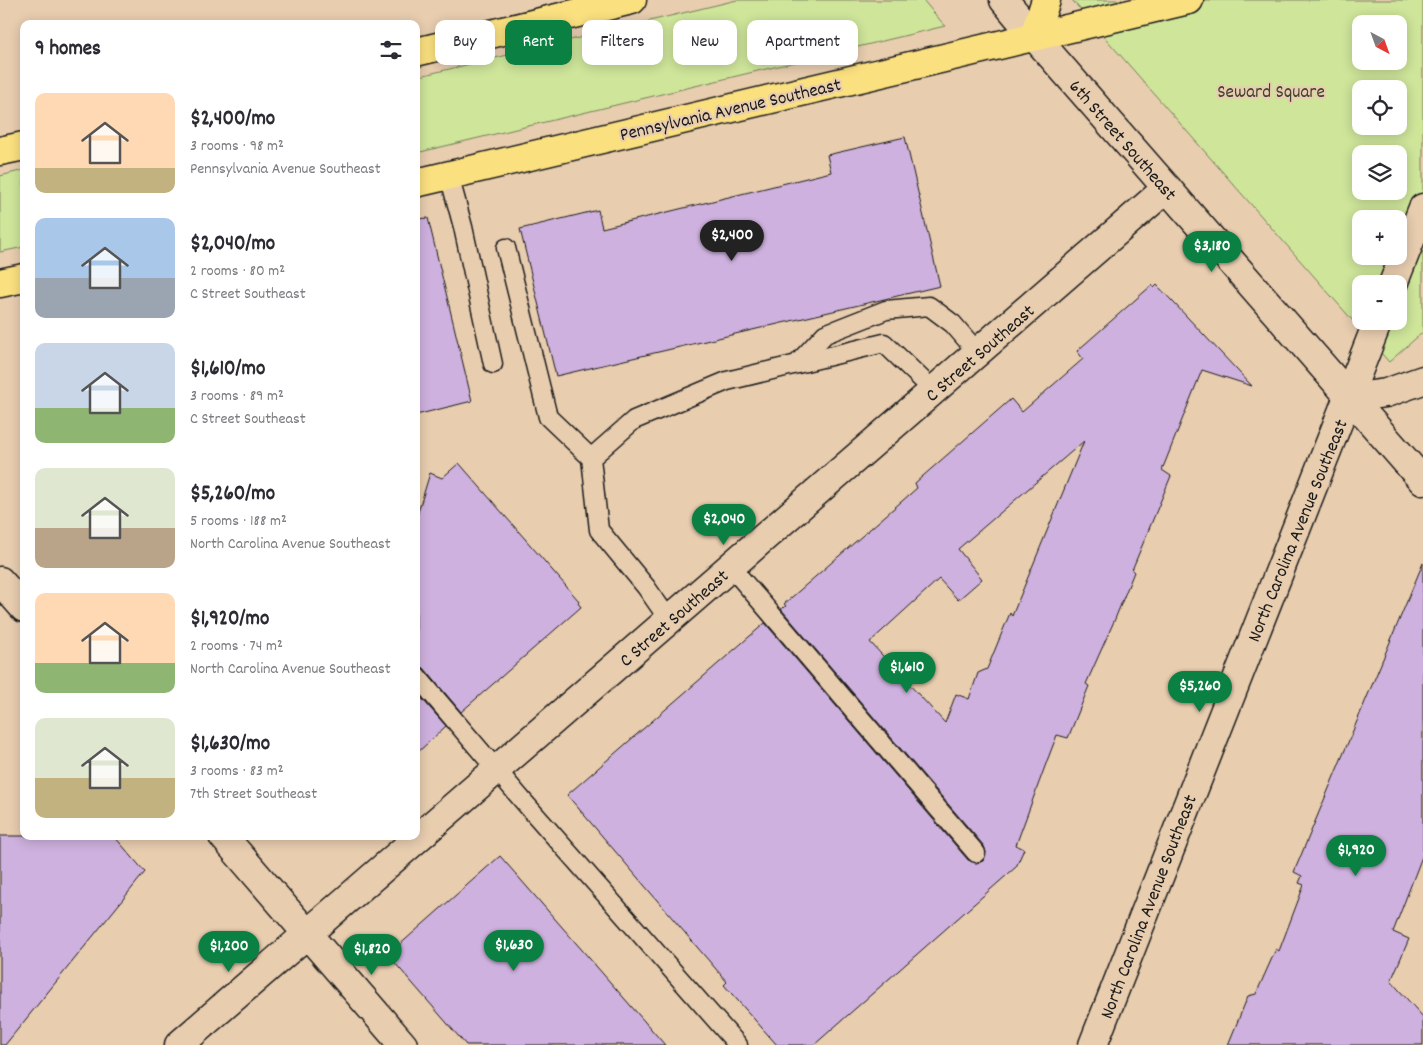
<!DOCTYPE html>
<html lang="en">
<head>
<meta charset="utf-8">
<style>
  :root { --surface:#fff; --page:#f2f2f3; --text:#2b2b33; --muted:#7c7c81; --accent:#0b8043 }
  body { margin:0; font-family:Dekko,sans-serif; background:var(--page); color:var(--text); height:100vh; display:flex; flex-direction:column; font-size:19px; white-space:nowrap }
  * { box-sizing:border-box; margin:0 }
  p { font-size:16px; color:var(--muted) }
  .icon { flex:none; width:28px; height:28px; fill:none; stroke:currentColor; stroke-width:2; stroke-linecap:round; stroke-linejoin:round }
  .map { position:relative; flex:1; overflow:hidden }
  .sheet { position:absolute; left:20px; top:20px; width:400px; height:820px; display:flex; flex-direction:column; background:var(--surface); border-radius:10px; box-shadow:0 2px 12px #0003 }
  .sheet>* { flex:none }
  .banner { position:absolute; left:435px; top:20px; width:475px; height:45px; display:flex; gap:10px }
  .needle { width:32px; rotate:139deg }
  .controls { position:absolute; left:1352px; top:15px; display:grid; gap:10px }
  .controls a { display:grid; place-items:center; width:55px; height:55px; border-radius:10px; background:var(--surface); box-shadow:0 2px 12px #0003; font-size:25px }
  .price { position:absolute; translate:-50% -42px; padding:0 11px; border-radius:18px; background:var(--accent); color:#fff; font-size:16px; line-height:32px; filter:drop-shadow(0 1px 2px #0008) }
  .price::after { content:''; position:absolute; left:50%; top:30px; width:15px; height:11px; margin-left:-8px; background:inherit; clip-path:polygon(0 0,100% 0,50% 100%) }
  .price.current { background:#222; color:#fff }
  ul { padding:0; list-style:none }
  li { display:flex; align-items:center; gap:15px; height:125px; padding:0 15px }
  li span { display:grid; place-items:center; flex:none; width:140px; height:100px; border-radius:10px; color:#555 }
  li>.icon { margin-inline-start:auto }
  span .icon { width:60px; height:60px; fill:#fffc; stroke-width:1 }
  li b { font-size:21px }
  h2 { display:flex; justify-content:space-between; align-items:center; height:60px; padding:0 15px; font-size:21px }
  .tag { padding:0 18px; border-radius:10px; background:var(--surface); box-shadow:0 2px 12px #0003; font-size:18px; line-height:45px }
  .tag.current { background:var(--accent); color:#fff }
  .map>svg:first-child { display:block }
  .green { fill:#cee59a; stroke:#75805b; fill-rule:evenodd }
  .building { fill:#ceb1de; stroke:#1c1c1c; fill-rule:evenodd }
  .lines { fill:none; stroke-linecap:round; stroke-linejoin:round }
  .service-casing { stroke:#1c1c1c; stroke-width:21 }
  .minor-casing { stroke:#1c1c1c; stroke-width:31 }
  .tertiary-casing { stroke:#1c1c1c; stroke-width:31 }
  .secondary-casing { stroke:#1c1c1c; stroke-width:31 }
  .primary-casing { stroke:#1c1c1c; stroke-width:31 }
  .service { stroke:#e8cdaf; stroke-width:18 }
  .minor { stroke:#e8cdaf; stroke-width:28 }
  .tertiary { stroke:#e8cdaf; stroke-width:28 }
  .secondary { stroke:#e8cdaf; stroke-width:28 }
  .primary { stroke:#fbe080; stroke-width:28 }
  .labels { text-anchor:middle; stroke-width:4.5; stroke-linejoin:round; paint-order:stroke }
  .park-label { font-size:19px; fill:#404435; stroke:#e8cdaf }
  .street-label { font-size:19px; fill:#1c1c1c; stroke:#e8cdaf }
</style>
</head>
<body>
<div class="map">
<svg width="1423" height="1045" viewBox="0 0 1423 1045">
  <rect width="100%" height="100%" fill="#e8cdaf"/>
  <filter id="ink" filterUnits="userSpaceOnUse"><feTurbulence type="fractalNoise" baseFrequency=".02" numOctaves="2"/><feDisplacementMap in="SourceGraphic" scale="10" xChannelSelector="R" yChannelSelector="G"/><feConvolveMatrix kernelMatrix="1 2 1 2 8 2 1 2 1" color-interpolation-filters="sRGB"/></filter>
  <g filter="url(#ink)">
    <path class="green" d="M737,0H923L945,26L416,153V77Z
      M1072,0H1423V332L1389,362ZM1361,24H1399V61H1361ZM1361,89H1399V126H1361ZM1361,154H1399V191H1361ZM1361,219H1399V256H1361ZM1361,284H1399V321H1361Z
      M24,170V247L0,252V176Z"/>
    <path class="building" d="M905,137L940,286L556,376L520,229L598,210L602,228L831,172L827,155Z
      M428,218L472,401L416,415V219Z
      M1152,285L1154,288L1157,285L1252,386L1202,370L1162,470L1171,476L1132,570L1134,572L1115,619L1086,684L1089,686L1068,738L1057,735L1047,761L1016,845L1024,849L1016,867L814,1045H777L724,985L727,982L567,795L765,623L968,860L977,863L983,861L986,852L984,846L781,609L786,606L784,604L917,488L915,483L1011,399L1022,412L1083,359L1077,351ZM1084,441L1012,616L1010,613L987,669L978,673L969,699L956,694L945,723L870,642L939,579L958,600L982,579L958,549Z
      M459,463L579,601L578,603L581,607L461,712L424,668L416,665V519L430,473L442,478Z
      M1423,563V854L1393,932L1409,939L1391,981L1423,1017V1045H1228L1248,996L1256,994L1276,949L1279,951L1304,885L1299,883L1302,876L1294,872Z
      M416,692L446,726L416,754Z
      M0,836H114L145,872L5,1045H0Z
      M500,856L665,1045H466L388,955Z"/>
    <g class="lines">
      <g class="service-casing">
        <path id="service" d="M449,175L463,227L493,364
          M506,248L548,417L591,458
          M797,364L825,334L886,310L929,306L953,324L978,353
          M731,567L976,853
          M669,620L646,587L599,530L591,458L634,420L727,381L884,343L934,391
          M416,675L524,802L738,1045"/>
      </g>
      <g class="minor-casing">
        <path id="minor" d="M1349,398L1386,393L1423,380
          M0,581L24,608
          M223,836L403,1045
          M179,1045L1167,188"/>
      </g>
      <g class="tertiary-casing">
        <path id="tertiary" d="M1004,0L1034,36
          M1393,284L1423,208
          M1093,1045L1378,321"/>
      </g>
      <g class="secondary-casing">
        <path id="secondary" d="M1034,36L1423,481"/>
      </g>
      <g class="primary-casing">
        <path id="primary" d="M1034,36L1046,0
          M416,52L632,0
          M0,151L24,146
          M416,183L1189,0
          M0,283L24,278"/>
      </g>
      <use href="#service" class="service"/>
      <use href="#minor" class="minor"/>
      <use href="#tertiary" class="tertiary"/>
      <use href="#secondary" class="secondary"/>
      <use href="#primary" class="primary"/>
    </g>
  </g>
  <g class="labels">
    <g class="park-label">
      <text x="1271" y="97">Seward Square</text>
    </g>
    <g class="street-label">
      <text transform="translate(730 108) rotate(-13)" y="7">Pennsylvania Avenue Southeast</text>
      <text transform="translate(1124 139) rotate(49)" y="7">6th Street Southeast</text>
      <text transform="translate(979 352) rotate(-41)" y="7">C Street Southeast</text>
      <text transform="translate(1296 530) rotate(-68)" y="7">North Carolina Avenue Southeast</text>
      <text transform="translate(673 617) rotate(-41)" y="7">C Street Southeast</text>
      <text transform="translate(1147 906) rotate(-69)" y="7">North Carolina Avenue Southeast</text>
    </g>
  </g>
</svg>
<div class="controls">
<a><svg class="needle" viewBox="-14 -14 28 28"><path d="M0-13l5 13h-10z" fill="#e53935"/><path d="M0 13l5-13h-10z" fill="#7c7c81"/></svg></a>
<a><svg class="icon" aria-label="locate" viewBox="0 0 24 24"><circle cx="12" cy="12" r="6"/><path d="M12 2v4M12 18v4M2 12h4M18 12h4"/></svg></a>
<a><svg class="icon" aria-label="layers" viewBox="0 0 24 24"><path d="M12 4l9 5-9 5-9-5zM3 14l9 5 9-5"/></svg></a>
<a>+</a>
<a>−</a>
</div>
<b class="price current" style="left:732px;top:262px">$2,400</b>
<b class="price" style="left:1212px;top:273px">$3,180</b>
<b class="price" style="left:724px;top:546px">$2,040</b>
<b class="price" style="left:907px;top:694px">$1,610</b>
<b class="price" style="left:1200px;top:713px">$5,260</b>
<b class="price" style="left:1356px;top:877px">$1,920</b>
<b class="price" style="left:514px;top:972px">$1,630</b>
<b class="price" style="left:229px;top:973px">$1,200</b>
<b class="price" style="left:372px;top:976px">$1,820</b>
<div class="banner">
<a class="tag">Buy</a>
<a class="tag current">Rent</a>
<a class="tag">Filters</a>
<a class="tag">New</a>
<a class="tag">Apartment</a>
</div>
<section class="sheet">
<h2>9 homes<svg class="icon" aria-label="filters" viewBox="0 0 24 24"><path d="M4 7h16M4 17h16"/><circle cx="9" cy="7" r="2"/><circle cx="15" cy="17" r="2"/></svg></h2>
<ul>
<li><span style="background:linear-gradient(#ffd9b3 75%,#c2b280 0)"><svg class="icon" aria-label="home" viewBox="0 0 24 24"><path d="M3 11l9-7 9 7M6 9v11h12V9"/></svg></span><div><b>$2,400/mo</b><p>3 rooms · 98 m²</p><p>Pennsylvania Avenue Southeast</p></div></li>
<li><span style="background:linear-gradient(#a9c7e8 60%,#9aa5b1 0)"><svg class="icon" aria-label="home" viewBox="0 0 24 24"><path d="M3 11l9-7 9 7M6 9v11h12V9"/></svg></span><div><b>$2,040/mo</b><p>2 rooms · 80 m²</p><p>C Street Southeast</p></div></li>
<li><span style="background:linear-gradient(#c9d6e8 65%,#8fb573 0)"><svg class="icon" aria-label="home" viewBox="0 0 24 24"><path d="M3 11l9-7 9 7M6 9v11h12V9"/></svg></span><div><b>$1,610/mo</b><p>3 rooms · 89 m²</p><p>C Street Southeast</p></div></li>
<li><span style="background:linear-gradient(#dfe7d0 60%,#b9a48a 0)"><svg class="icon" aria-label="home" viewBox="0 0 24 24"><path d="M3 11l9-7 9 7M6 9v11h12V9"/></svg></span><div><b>$5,260/mo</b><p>5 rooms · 188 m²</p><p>North Carolina Avenue Southeast</p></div></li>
<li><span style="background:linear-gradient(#ffd9b3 70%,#8fb573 0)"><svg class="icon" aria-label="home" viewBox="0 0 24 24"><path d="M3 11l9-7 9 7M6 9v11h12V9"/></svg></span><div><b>$1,920/mo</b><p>2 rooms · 74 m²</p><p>North Carolina Avenue Southeast</p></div></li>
<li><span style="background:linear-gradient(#dfe7d0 60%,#c2b280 0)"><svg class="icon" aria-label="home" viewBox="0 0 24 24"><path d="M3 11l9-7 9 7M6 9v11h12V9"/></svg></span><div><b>$1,630/mo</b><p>3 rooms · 83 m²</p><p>7th Street Southeast</p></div></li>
</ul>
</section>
</div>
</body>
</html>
